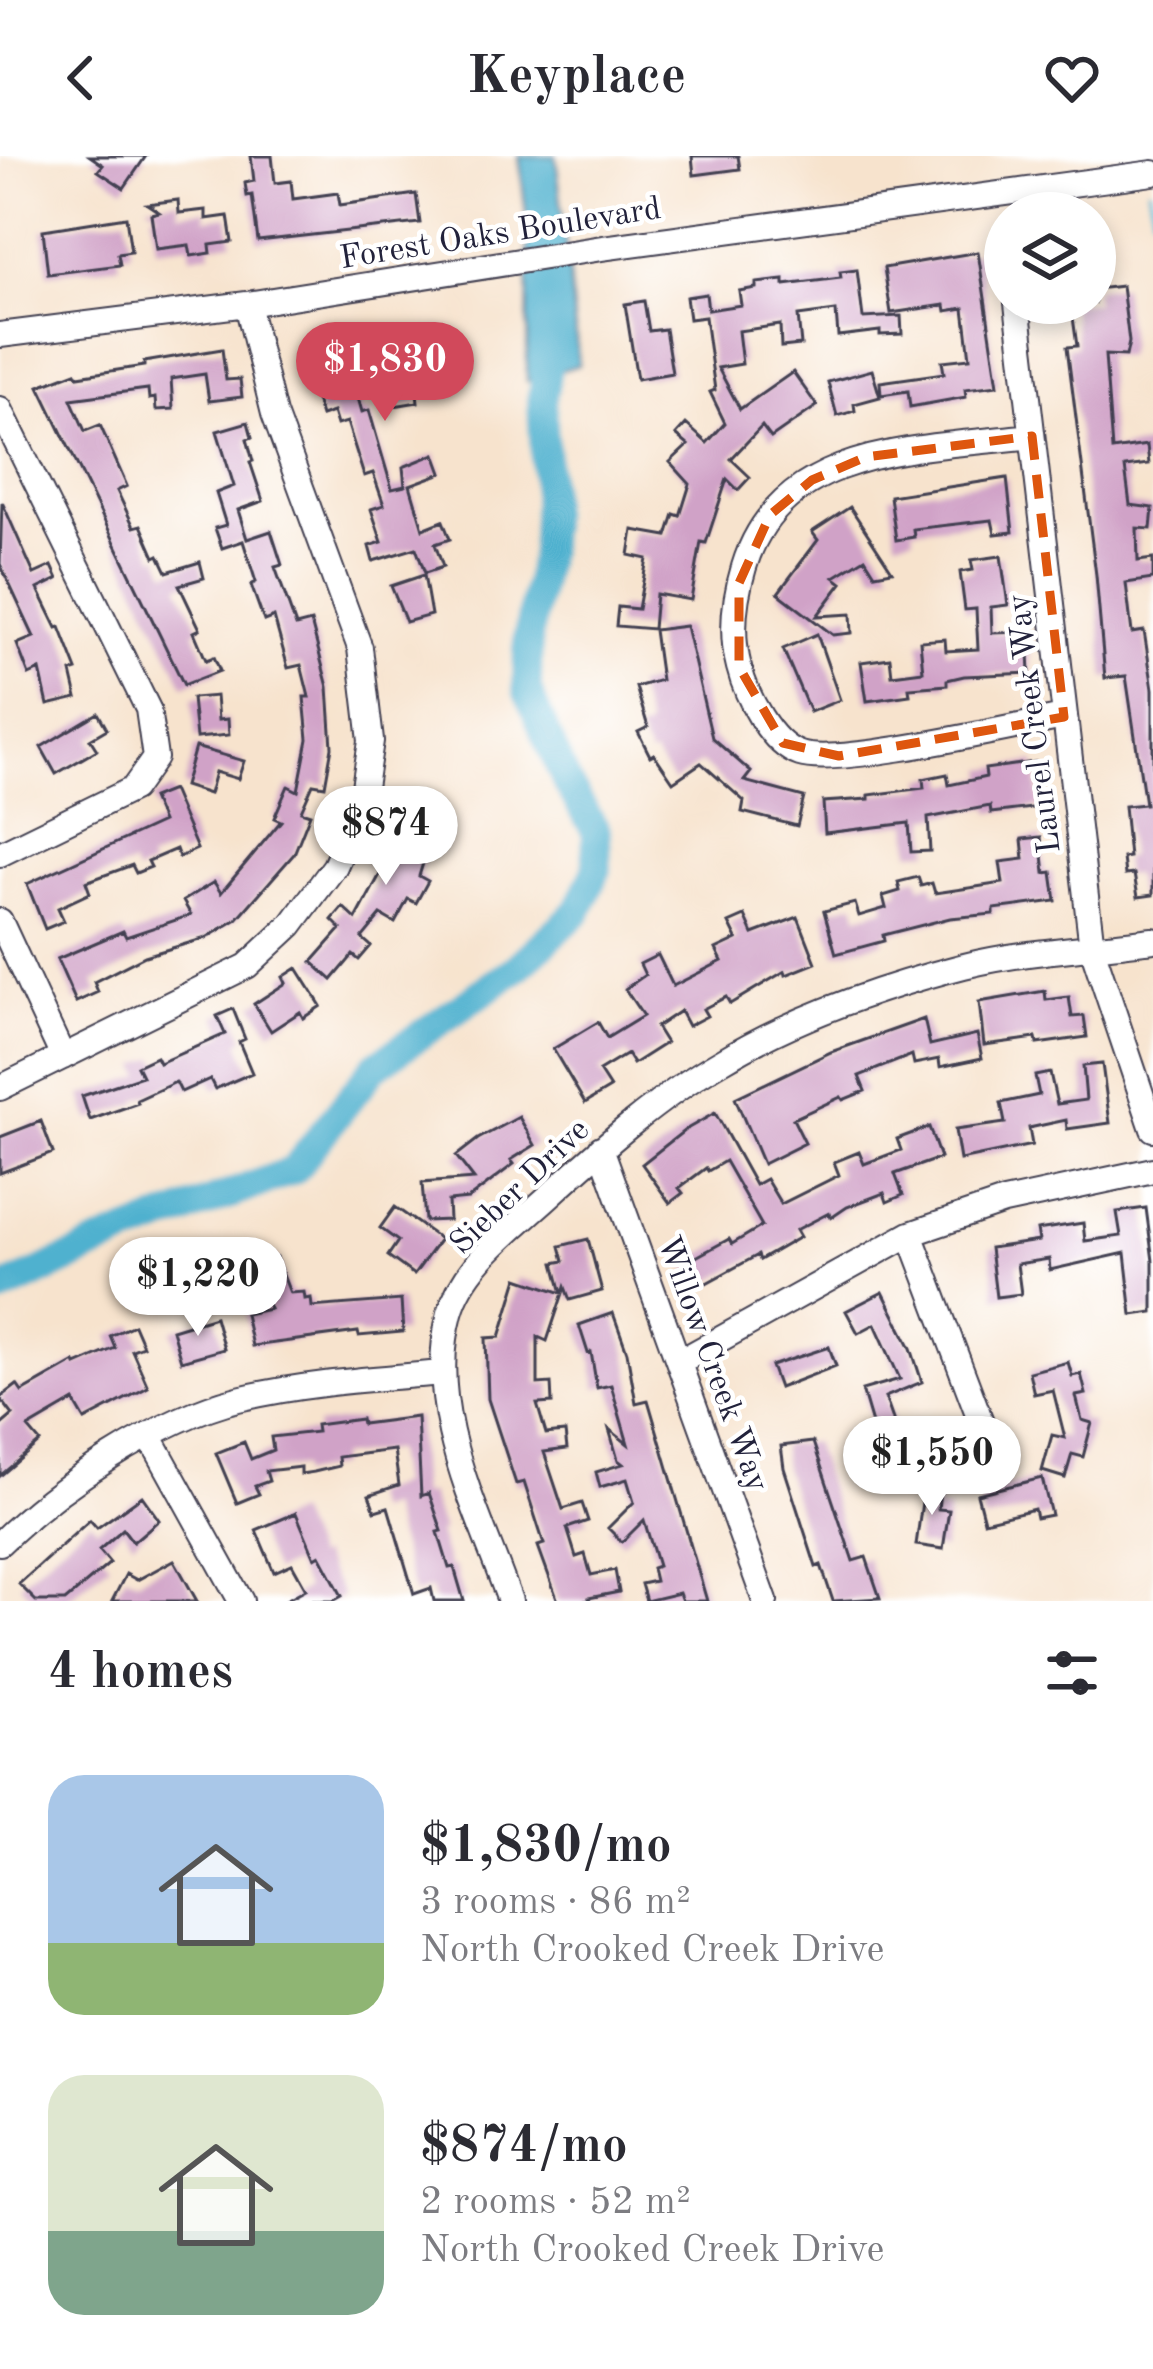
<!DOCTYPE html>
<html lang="en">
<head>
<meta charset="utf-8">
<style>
  :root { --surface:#fff; --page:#f7f7f7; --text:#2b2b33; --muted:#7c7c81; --accent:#d1495b }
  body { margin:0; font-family:"Old Standard TT",serif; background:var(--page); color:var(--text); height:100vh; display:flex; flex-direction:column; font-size:45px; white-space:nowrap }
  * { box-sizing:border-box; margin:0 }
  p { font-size:39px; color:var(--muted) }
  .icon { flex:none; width:66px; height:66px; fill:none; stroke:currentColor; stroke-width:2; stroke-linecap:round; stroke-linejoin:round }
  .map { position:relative; height:1445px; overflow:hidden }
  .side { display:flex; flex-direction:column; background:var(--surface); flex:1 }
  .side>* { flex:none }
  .buttons { position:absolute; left:984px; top:36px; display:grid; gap:24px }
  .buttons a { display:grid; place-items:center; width:132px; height:132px; border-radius:50%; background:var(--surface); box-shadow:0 6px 18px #0003; font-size:60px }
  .price { position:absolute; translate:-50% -102px; padding:0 27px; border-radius:42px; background:#fff; color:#222; font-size:39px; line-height:78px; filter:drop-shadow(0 3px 6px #0008) }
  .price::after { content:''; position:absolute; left:50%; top:72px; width:36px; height:27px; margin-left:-18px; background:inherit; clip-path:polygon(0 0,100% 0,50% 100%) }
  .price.active { background:var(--accent); color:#fff }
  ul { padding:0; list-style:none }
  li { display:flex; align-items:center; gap:36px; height:300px; padding:0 48px }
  li span { display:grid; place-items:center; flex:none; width:336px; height:240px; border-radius:36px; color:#555 }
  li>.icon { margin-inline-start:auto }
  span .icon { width:144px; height:144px; fill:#fffc; stroke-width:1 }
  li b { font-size:51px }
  h2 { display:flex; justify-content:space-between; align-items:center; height:144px; padding:0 48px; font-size:51px }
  header { display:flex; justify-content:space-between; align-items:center; height:156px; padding:0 48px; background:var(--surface); font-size:54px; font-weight:700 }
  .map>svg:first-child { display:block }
  .water { fill:#50b1cf; stroke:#396a85; stroke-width:3 }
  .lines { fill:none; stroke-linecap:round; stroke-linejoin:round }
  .stream { stroke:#50b1cf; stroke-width:4.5 }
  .river { stroke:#50b1cf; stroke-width:30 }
  .building { fill:#d0a2c7 }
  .minor-casing { stroke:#423f51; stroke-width:28 }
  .minor { stroke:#fff; stroke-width:24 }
  .marked { fill:none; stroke:#de560e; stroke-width:9; stroke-dasharray:24 15; stroke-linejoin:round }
  .labels { text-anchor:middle; stroke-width:9; stroke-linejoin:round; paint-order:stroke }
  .street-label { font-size:33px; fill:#22223b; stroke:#fff }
</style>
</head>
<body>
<header><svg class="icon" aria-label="back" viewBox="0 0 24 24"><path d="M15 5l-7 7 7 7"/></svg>Keyplace<svg class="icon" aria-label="heart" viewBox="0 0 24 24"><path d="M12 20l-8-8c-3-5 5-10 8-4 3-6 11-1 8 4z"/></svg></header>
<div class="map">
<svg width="1153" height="1445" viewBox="0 0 1153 1445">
  <rect width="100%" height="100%" fill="#fff"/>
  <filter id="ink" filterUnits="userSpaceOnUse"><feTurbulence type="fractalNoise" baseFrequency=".00833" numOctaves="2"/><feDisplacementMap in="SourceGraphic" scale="24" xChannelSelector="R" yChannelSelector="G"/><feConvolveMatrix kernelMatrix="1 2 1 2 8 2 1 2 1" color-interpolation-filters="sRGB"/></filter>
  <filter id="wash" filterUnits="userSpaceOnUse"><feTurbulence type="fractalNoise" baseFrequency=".004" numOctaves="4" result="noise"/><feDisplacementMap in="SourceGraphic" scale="48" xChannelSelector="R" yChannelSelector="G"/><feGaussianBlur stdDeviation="2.7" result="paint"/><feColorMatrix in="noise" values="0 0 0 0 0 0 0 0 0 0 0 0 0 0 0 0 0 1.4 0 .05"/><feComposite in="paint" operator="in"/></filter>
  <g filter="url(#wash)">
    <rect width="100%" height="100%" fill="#f7e3cd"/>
    <path class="water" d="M519,0H556L579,209L527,225L528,75Z"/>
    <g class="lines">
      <path class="stream" d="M1149,33L1153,59"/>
      <path class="river" d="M0,1135L110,1084L294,1014L374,911L517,812L578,755L597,713L596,675L566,625L527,534L528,480L545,393L547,342L542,246L551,182"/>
    </g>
    <g id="blocks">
      <path class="building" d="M90,0H146L124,32L98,15L103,9Z
        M251,0H272L275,27L291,25L293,43L338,37L340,49L416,38L420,67L258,85L252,39L247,40L245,27L254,25Z
        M692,0H738L740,13L694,19Z
        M178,44L179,57L206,54V63L228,60L232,86L210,89L211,97L191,100L189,89L156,93L151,58L159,56L147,48Z
        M126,61L131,96L118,98L120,109L48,118L43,74Z
        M978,96L998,229L965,233L966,241L910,251L908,235L881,239L880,226L944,217L942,205L970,202L964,152L946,155L945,149L891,157L884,112Z
        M857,114L863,162L901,160L902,178L880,179V175L838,180L836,155L798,160L801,189L781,191L780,169L738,175L742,208L718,212L740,253L793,216L817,250L771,282L762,270L731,303L750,321L738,334L727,323L706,387L701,386L691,444L656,438L653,473L616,470L618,451L638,453L647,403L629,399L633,374L667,380L674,358L680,360L690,328L670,306L688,289L676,279L686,268L707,287L725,267L710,236L715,234L705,161L689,163L686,141L706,138L708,154L741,149L739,135L756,132V127L784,124V129L841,122L840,116Z
        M1122,130L1129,186L1126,200L1105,199L1112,294L1147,289L1149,308L1125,311L1130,349L1153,352L1151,373L1137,372L1138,405L1153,403V423L1126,427L1132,477L1144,475L1153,533V739L1138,741L1134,718L1125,719L1123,702L1129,701L1124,650L1145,648L1126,520L1105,522L1096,419L1067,191L1077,190L1071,147H1095V133Z
        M644,145L649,175L665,173L672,217L637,223L625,148Z
        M444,172L452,223L416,228L418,246L394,250L389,219L353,224L362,256L369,254L392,333L405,330L403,311L435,298L442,317L410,329L423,373L443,365L450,383L435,388L443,411L425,417L416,392L373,405L369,390L382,386L371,353L384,349L373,317L364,320L347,266L337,269L333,256L321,260L316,244L331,240L329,230L313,232L305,183L372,174L375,193L401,189L400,178Z
        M222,193L226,224L240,223L242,241L209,245L205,218L171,223L173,253L156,254L155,242L149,243L148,233L71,243L85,275L100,269L127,330L117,335L134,371L141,369L155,401L159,399L167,416L200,406L204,422L179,429L200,473L194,476L206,504L214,501L220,515L184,529L39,230L76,216L78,220L144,210V206Z
        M872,214L880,241L854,248L855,255L837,260L828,226Z
        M248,266L252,281L247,283L253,305L250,306L263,345L238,354L247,383L271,375L282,409L275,411L296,470L311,466L328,531L332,591L325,630L313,628L301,655L310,658L294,698L237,763L206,782L145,800L94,826L98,836L76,846L57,803L123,775L126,781L191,759L183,745L214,726L221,737L281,665L274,662L288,630L298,635L308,583L304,541H309L301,509L288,512L274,461L264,465L251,429L256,426L243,385L222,392L215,372L226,369L216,337L234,330L217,275Z
        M1007,322L1013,376L995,378L992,364L913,373L914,381L896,384L890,340Z
        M2,346L34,418L52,410L58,423L38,433L57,472L60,471L77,514L71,516L77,542L48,549L40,514L29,519L17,488L34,481L0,408Z
        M850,351L892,415L875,418L865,402L834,421L842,427L817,460L851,458L852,477L833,479L778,437L818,384L812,376Z
        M1001,400L1008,449L991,451L992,477L1028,476L1030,517L964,520L947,524V529L909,532L910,539L867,545L861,506L890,502L892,519L923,515L920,485L945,483L946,495L978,493L976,453L965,454L960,416L973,414L971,404Z
        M424,419L431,459L406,466L391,430Z
        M686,470L712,582L751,616L744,625L804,641L797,670L742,656L744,645L701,607L673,626L654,598L650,600L638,576L648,571L636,531L661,524L654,474Z
        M817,478L840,544L810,556L783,493Z
        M216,540L218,564L228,563L229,579L196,582L192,542Z
        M98,557L107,573L90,583L97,594L56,618L41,591Z
        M195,591L244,605L238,623L215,616L209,638L184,630Z
        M1035,606L1040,651L991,657L990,650L928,662L930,695L911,696L909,667L825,677L823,646L869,643V639L924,632L923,623L947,618L949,629L986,621L985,613Z
        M172,634L197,693L179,701L176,693L148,705L151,711L136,717L132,709L86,726L90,737L58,752L64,765L45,773L27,728L162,666L152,642Z
        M405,643L428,650L423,665L445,672L437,697L427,694L419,720L428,725L416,747L408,743L395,767L381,759L362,782L371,790L359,804L353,799L332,824L312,806L341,773L332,764L343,751L356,763L391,698L388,697Z
        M1041,681L1045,717L1052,716L1056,745L994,753V758L950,762L883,779L884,785L836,798L824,755L855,747L859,760L886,752L883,740L900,735L898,726L918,721L921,730L932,727L935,737L1003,727L1000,706L1024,703L1022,683Z
        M745,760L753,778L798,761L816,807L786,819L785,815L730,848L726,841L703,853L707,860L688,870L680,855L656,871L666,887L633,908L627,898L599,915L610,932L585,947L553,893L598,866L607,882L643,860L625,833L645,819L640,808L658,799L673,830L722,805L716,793L737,783L729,767Z
        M297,812L321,850L303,862L300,856L271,875L254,848L286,827L283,821Z
        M1045,835L1046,844L1069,841L1072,861L1084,860L1087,881L1037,888L1036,882L984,889L979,846Z
        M233,853L245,883L239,886L252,917L215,933L210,923L181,936L176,926L137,944L138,947L90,964L82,940L142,920L137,910L156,901L159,907L225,878L217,860Z
        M924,863L930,889L977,878L982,902L940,911L939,903L914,908L912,899L859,920L865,935L843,944L841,941L793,963L805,987L763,1008L735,942L831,896Z
        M1102,908L1110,967L1067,973L1066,964L1029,972L1032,989L960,1004L955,974L1005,967L1001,947L1039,939L1035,920L1050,917L1057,948L1086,944L1083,910Z
        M715,957L755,1029L766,1023L781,1048L839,1019L834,1006L859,996L864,1008L901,994L897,983L929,971L940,1002L895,1018L903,1039L887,1046L884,1037L847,1051L831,1062L829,1057L796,1074L800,1081L760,1104L758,1099L699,1131L685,1107L729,1083L732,1088L762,1070L725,1005L708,1015L706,1012L679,1032L683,1037L670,1047L642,1008L685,974Z
        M519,961L535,989L511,1004L514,1008L468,1043L448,1045L449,1064L425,1065L422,1027L474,1023L456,1000L478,983Z
        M41,965L53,997L0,1017V981Z
        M395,1051L440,1083L414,1119L388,1100L398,1085L380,1072Z
        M1146,1052L1153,1105V1156L1132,1159L1125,1097L1050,1114L1049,1103L1017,1108L1021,1138L996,1141L990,1092L1039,1085L1037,1074L1083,1067L1085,1085L1121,1080L1117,1056Z
        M588,1083L602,1135L570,1144L565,1131L547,1185L538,1181V1228L551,1227L552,1247L537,1248L546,1278L565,1276L567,1293L544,1296L563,1353L582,1347L588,1365L567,1372L576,1401L585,1398L591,1419L615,1414L619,1436L589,1442L590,1445H558L538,1390L544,1388L524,1326L516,1328L488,1243L486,1182L500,1181L518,1122L562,1137L554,1107L564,1105L560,1090Z
        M276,1101L290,1137L304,1136L305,1143L311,1142L312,1151L401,1144L403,1176L359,1180L358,1176L252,1190L245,1158L270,1153L253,1110Z
        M883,1136L911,1192L922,1226L885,1241L896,1272L916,1265L929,1302L906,1310L901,1297L871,1307L860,1275L873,1271L862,1234L900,1223L875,1168L858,1177L846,1155Z
        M613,1157L627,1196L636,1247L648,1244L707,1445H682L679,1437L646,1445L641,1428L655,1425L652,1412L658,1410L644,1364L622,1386L608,1372L634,1346L627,1323L600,1331L596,1316L623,1308L618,1304L609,1273L628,1288L611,1229L597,1232L591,1196L588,1197L579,1169Z
        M215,1161L224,1193L181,1205L172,1174Z
        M134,1169L143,1190L132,1194L148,1231L85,1264L74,1245L28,1272L40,1286L0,1320V1270L13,1259L0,1242L17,1229L22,1236L75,1206L76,1209L115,1192L110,1180Z
        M829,1191L836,1210L779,1232L771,1210Z
        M1068,1206L1072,1220L1081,1218L1086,1238L1076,1240L1082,1264L1092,1267L1083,1301L1072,1298L1065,1322L1042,1315L1052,1279L1065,1282L1053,1234L1034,1238L1029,1216Z
        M417,1261L421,1340L429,1337L442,1375L438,1376L449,1412L454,1411L464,1445H434L431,1432L414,1438L388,1351L375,1355L369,1339L399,1329L394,1294L338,1301L339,1310L314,1316L301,1318V1311L266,1315L269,1325L255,1330L259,1338L237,1347L216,1297L244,1286L251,1303L273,1294L271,1281L317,1276L316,1269L361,1263L362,1268Z
        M813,1286L853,1405L866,1401L880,1442L833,1445L821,1409L816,1411L784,1312L781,1290Z
        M1042,1322L1051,1359L1036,1362L1034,1353L984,1365L977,1338Z
        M925,1325L941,1327L938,1353L949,1354L943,1393L916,1389Z
        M142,1340L159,1364L133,1386L123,1373L99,1394L110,1407L65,1445H36L19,1428L90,1364L97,1372Z
        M296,1357L315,1402L320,1399L342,1440L333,1445H284L306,1433L292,1408L274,1416L256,1374Z
        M174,1404L197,1445H112L126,1418L137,1424Z"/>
    </g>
  </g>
  <g filter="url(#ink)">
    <use href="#blocks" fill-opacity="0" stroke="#423f51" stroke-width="3"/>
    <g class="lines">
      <g class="minor-casing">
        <path id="minor" d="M1017,147L1092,792L1153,973
          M0,179L247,148L602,92L1153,17
          M0,253L148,553L155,602L133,633L0,698
          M1032,280C927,293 781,287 744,411C734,444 730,477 739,511C746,539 770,588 800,598C838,611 1015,570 1064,561
          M0,765L63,901
          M0,932L247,810L291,769L335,710L361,651L371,585L360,492L274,258L247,148
          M601,992L765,1445
          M910,1078L986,1279
          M679,1206L910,1078L1004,1046L1153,1014
          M149,1279L241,1445
          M0,1387C57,1331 160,1262 238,1243C305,1227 373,1223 442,1217
          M510,1445C478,1354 424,1255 450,1157C463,1108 513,1073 549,1040C601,992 658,942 720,906C793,862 882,831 964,810C1025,795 1091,792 1153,784"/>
      </g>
      <use href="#minor" class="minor"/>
    </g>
  </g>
  <path class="marked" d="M1032,280L1064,561L839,600L783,587L739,511V427L770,359L812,324L866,301Z"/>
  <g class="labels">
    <g class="street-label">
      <text transform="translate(500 75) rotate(-9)" y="12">Forest Oaks Boulevard</text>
      <text transform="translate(1032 568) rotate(-97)" y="12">Laurel Creek Way</text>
      <text transform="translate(518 1029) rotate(-44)" y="12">Sieber Drive</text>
      <text transform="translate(715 1207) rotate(70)" y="12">Willow Creek Way</text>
    </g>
  </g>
</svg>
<div class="buttons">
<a><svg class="icon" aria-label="layers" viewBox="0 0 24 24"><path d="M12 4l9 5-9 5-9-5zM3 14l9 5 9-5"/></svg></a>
</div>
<b class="price active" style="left:385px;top:268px">$1,830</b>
<b class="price" style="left:386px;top:732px">$874</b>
<b class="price" style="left:198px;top:1183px">$1,220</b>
<b class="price" style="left:932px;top:1362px">$1,550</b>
</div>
<section class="side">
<h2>4 homes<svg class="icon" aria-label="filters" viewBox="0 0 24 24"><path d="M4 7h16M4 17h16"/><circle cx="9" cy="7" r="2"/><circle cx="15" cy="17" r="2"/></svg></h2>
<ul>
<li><span style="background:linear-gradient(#a9c7e8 70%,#8fb573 0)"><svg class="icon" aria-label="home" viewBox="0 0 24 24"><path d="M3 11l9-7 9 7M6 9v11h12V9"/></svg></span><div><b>$1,830/mo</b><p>3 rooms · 86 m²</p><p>North Crooked Creek Drive</p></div></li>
<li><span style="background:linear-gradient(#dfe7d0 65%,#7fa58c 0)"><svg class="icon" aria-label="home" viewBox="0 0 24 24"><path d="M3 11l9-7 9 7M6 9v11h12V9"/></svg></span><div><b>$874/mo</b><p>2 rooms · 52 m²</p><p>North Crooked Creek Drive</p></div></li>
</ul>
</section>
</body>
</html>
